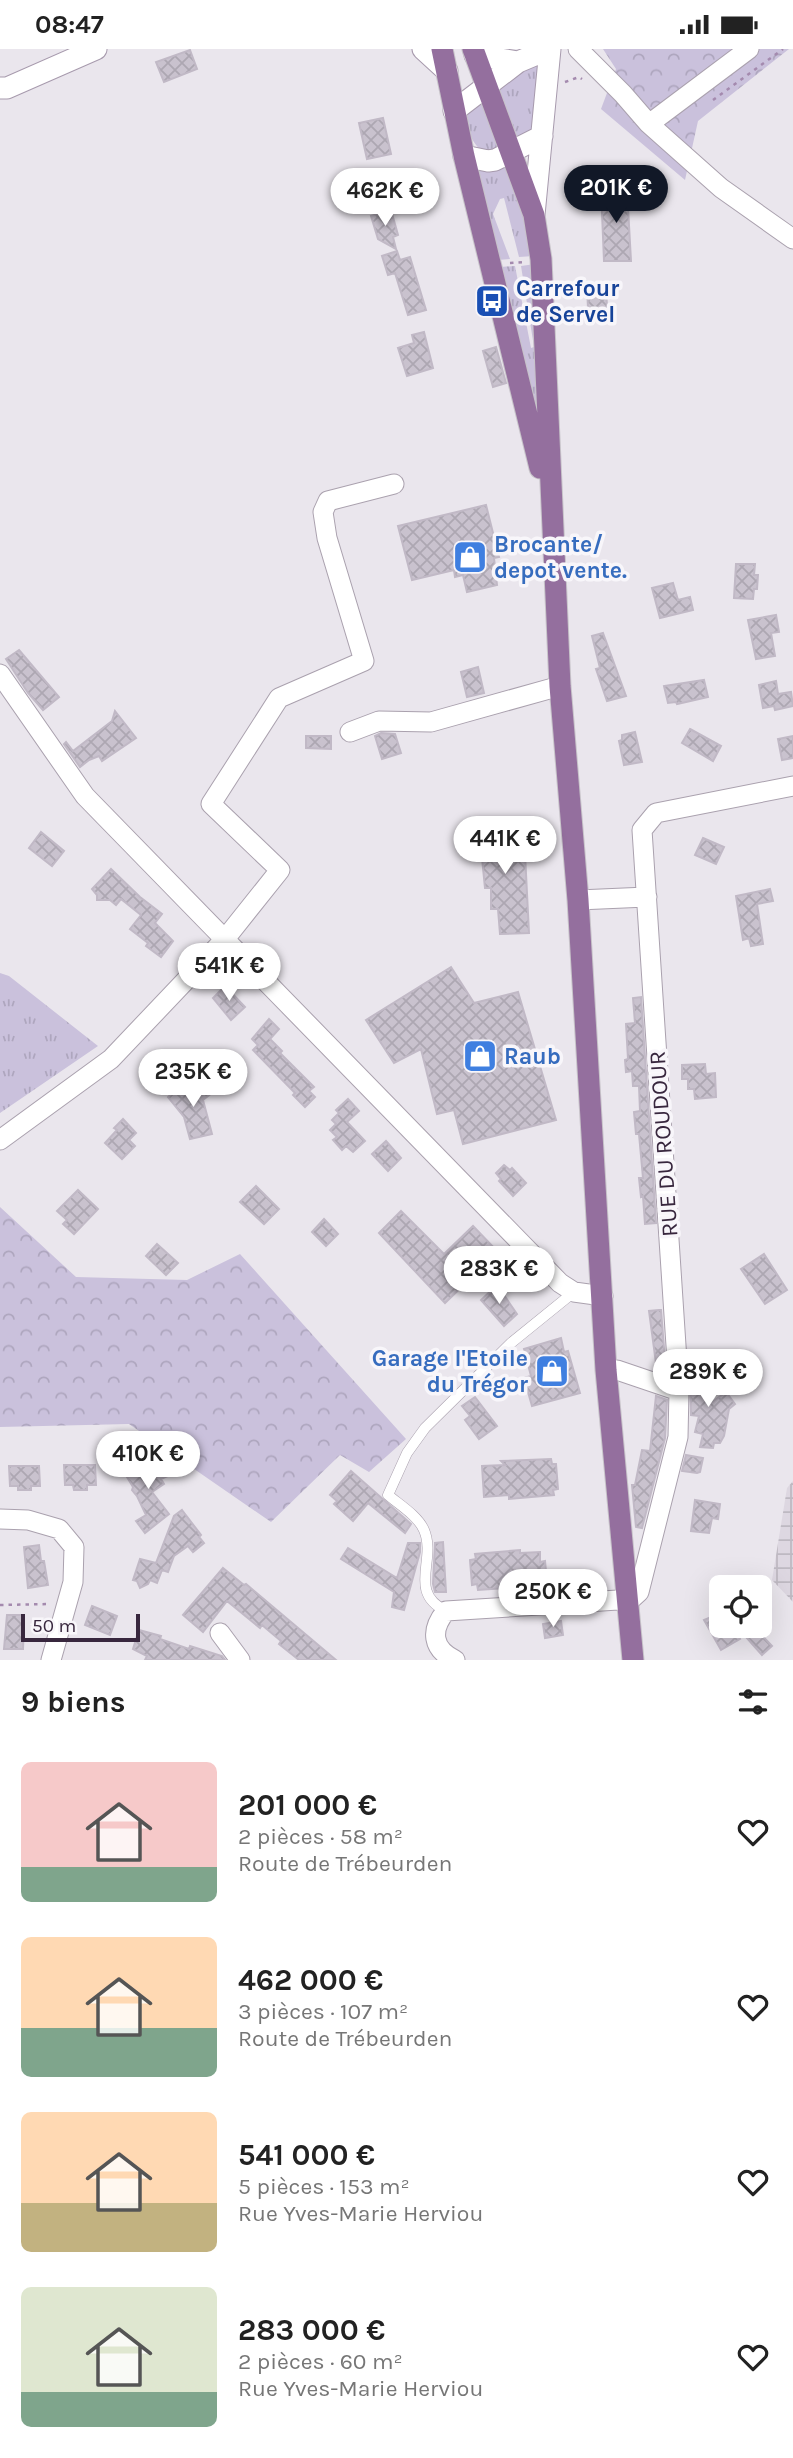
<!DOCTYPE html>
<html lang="fr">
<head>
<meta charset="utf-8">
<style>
  :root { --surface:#fff; --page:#f2f2f2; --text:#222; --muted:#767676; --accent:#111827 }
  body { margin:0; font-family:Karla,sans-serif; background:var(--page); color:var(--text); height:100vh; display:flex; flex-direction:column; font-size:26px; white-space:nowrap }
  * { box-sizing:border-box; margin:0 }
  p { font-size:23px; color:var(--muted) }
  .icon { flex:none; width:38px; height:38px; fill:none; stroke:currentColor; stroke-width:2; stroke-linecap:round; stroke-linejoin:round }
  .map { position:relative; height:1611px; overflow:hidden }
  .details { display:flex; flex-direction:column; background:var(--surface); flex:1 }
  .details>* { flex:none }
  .controls { position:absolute; left:709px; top:1526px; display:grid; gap:14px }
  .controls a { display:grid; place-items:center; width:63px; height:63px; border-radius:10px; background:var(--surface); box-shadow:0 7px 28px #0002; font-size:35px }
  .scale { position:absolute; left:21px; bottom:18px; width:119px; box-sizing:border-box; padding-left:7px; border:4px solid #38273e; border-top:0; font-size:19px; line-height:24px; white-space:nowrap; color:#38273e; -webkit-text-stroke:5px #f8f6fa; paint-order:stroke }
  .price { position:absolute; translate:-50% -60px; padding:0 16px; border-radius:24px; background:#fff; color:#222; font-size:23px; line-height:46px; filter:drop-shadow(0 2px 4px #0008) }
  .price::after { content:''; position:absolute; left:50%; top:42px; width:21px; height:16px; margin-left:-10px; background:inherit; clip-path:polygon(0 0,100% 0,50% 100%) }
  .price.active { background:var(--accent); color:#fff }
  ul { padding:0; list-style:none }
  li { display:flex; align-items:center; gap:21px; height:175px; padding:0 21px }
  li span { display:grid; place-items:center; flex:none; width:196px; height:140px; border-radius:10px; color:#555 }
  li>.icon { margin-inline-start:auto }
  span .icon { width:84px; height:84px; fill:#fffc; stroke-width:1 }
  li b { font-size:30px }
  h2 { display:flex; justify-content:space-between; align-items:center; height:84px; padding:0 21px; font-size:30px }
  .status { display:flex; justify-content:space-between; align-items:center; height:49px; padding:0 35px; background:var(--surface); direction:ltr }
  .status svg { height:19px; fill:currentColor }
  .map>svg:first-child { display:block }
  .industrial { fill:url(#industrial-grid) }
  .grass { fill:url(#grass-tufts) }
  .forest { fill:url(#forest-crowns) }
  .building { fill:url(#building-cross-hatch); stroke:#c1b9c6; stroke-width:2 }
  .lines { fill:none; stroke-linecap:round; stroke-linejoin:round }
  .lane-casing { stroke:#aaa1ae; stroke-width:11 }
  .street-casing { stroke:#aaa1ae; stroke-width:21 }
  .secondary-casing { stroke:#a79aad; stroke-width:23 }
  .primary-casing { stroke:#c7c3c9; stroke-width:23 }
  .path { stroke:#a48aae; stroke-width:2.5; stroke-dasharray:3.5 5; stroke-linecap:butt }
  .lane { stroke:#fff; stroke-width:10 }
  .street { stroke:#fff; stroke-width:19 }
  .secondary { stroke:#fff; stroke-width:21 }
  .primary { stroke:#946f9e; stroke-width:21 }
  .labels { text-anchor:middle; stroke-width:7; stroke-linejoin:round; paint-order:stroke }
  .transit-label { font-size:23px; font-weight:bold; fill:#164399; stroke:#f8f6fa; text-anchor:start }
  .shop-label { font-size:23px; font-weight:bold; fill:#366cbe; stroke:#f8f6fa; text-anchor:start }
  .street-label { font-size:23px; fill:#38273e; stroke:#f8f6fa }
</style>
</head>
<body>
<div class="status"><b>08:47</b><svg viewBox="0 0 49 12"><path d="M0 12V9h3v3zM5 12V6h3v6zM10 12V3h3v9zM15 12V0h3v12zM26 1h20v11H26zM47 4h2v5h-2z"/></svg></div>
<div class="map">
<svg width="793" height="1611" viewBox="0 0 793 1611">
  <defs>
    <pattern id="industrial-grid" width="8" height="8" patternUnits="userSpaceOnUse" patternTransform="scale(1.75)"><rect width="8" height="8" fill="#ddd7e1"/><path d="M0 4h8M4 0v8" fill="none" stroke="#beb9c2"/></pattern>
    <pattern id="grass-tufts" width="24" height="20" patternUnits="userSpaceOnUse" patternTransform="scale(1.75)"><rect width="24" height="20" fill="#cac1dc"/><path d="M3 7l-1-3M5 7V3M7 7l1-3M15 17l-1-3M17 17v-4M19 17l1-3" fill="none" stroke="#aea6be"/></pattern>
    <pattern id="forest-crowns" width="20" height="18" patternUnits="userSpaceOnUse" patternTransform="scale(1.75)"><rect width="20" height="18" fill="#cac1dc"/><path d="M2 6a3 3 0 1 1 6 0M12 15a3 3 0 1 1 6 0" fill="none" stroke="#aea6be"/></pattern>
    <pattern id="building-cross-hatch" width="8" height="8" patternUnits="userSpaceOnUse" patternTransform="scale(1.75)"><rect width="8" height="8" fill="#c9c2ce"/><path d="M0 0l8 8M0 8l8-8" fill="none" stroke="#ada7b2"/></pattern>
  </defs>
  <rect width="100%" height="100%" fill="#eae6ed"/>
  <path class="industrial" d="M793,1432V1553L772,1531L787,1439Z"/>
  <path class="grass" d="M546,4L534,78L517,93L494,39Z
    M484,48L501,88L497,101C494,102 490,103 486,103C475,101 466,80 466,70C467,61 478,53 484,48Z
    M510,115L534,207L519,208L504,149L500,150L493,165L510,210L498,211L478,119Z
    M535,215L543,401L500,218L515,217L531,299L534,298L521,217Z
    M0,924L9,927L98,997L0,1064Z"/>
  <path class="forest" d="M603,0H789L698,72L685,131L601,60L616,20Z
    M0,1158L76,1228L187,1231L240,1205L406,1390L369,1423L340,1406L271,1473L129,1375L0,1378Z"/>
  <path class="building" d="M190,1L197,20L164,33L156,13Z
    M383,69L391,105L367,110L359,74Z
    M601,140H627L631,212H604Z
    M391,161L398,186L393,188L396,200L378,190L371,167Z
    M397,202L400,211L410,208L426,261L408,266L395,224L388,226L382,207Z
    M606,236L607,259H588L587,237Z
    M424,283L433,319L407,327L398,299L414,294L412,286Z
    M496,298L506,334L493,338L483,302Z
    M486,456L499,508L494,509L497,536L467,543L463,526L455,528L454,521L412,531L398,477Z
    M736,515H755L754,526H758L757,540H754L753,550L734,549Z
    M673,534L678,551L690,548L693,561L660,569L652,539Z
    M776,566L779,583L771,584L775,607L756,610L748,571Z
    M603,584L626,647L607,652L596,620L600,619L592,587Z
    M19,601L59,648L43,661L28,644L6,610Z
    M478,618L484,644L467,648L461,623Z
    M704,631L708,648L677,655L676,653L668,654L664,637Z
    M776,632L778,645L791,643L793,657L775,661L774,657L763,659L759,636Z
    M115,662L136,689L102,712L99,707L89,711L80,718L64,695L66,693L73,702L112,672Z
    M690,680L721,697L713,712L682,694Z
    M635,683L642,713L624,716L619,692L622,691V686Z
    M381,684L395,685L401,704L382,710L375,687Z
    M306,687H331V700L306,699Z
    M793,687V709L782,711L778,690Z
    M494,775L495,785H524L529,884L500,885L498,860H491V839H485L481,799H474L468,777Z
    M41,783L64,802L52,817L29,799Z
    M703,789L724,798L716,815L695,806Z
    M111,820L140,848L162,865L155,874L173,892L161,908L146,897L148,894L130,880L141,866L121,850L116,856L110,851H97V846L92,840Z
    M770,840L773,852L757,855L763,895L751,897L749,889L743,891L736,847Z
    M451,918L474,954L518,943L556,1071L463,1095L454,1061L437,1065L421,1000L394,1014L366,971Z
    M225,937L245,958L231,971L213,949Z
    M641,948L656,1174L645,1175L643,1147L641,1148L639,1129H643L639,1085H636L634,1063L640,1062L639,1037H633L632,1022L626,1023L625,1011L628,1010L626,975L635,974L633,949Z
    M269,970L279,980L270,990L282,1002L280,1004L314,1038L309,1042L315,1048L305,1058L293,1046L295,1044L253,1001L258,996L252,990Z
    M705,1015L706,1025L715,1024L716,1048L695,1050L694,1040H688V1030H682V1016Z
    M199,1031L212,1044L203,1051L212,1085L190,1090L184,1068L168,1048L179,1038L185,1045Z
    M348,1050L359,1062L347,1073L365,1092L353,1103L346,1097L342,1101L333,1091L337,1088L330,1081L336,1075L332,1071L339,1064L336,1061Z
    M123,1070L136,1084L129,1091L135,1097L122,1110L105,1094L117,1081L114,1079Z
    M386,1092L401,1109L388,1122L372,1105Z
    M504,1116L510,1121L512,1119L526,1134L513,1147L499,1132L501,1130L496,1124Z
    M256,1137L279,1160L264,1175L240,1153Z
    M78,1141L98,1160L74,1185L63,1175L67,1171L57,1162Z
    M401,1162L444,1205L473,1177L498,1203L445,1254L379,1184Z
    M324,1170L338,1185L326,1197L312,1183Z
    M157,1195L178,1214L166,1226L146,1207Z
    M764,1205L787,1241L765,1255L741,1220Z
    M497,1236L517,1265L504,1277L481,1251Z
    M659,1261H661L666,1325L657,1322L649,1262Z
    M561,1289L564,1303L568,1302L580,1344L532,1357L524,1329L531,1327L524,1300Z
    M710,1320L711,1354L726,1343L735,1355L729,1360L724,1387L720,1394H714L713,1399L700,1398L703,1385L695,1383L699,1367L691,1366L690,1321Z
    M656,1347L667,1351L665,1389L642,1479L636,1478L632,1436H635L642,1401L650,1402Z
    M475,1348L497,1377L479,1390L465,1371L470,1367L462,1357Z
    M686,1406L703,1409L700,1423L697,1424L682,1422Z
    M139,1410L144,1419L162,1410L170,1426L161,1430L164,1435L152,1443L169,1465L145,1484L136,1472L146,1466L137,1447L132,1441L133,1438L127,1428L130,1427L125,1417Z
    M551,1410L552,1415H556L558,1440L553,1441L554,1446L509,1450V1446L484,1448L482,1417L505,1416L501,1412Z
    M64,1416H95L96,1436H87V1441H74L73,1436H65Z
    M9,1417H39L40,1437H31V1441H18V1437H10Z
    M351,1422L411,1475L405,1484L368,1454L353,1472L334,1455L337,1452L330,1446Z
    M695,1451L720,1455L718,1470L712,1469L709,1484L691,1482Z
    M182,1461L201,1486L199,1488L204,1494L193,1503L188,1497L174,1507L168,1523L162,1521L157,1534L150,1531L148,1535L140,1539L137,1532L133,1531L140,1510L156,1514L174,1467Z
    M443,1493L446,1543H435L433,1535L435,1494Z
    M408,1494H420V1503L404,1561L392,1558L394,1543L341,1510L348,1499L397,1529Z
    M39,1496L41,1512H44L48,1536L28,1539L24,1498Z
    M520,1501V1504L540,1503V1513L545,1512L547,1532L521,1534V1538L478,1541L477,1535L472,1536L470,1511L476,1510L475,1505Z
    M223,1519L244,1536L246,1535L336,1611H299L279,1595L281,1592L262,1576L260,1579L227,1552L203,1583L183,1566Z
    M92,1557L117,1567L110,1586L85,1576Z
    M721,1564V1577H732L740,1590L721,1601L704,1571Z
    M7,1566H22V1573L24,1574L23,1600H4Z
    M561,1572L563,1586L545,1589L543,1575Z
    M755,1579L772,1597L762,1606L746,1588Z
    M139,1581L161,1587L160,1590L189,1600L190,1597L222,1607L225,1611H145L147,1607L133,1600Z"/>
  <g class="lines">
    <g class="lane-casing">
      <path id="lane" d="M446,1562C407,1543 437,1511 424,1481C418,1467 400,1456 388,1446L407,1404L425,1379L511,1294L574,1243"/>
    </g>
    <g class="street-casing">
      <path id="street" d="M578,0L623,45L649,75L749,0
        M649,75L721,139L793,190
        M0,625L85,747L560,1234L574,1243L603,1247
        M350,683L379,672L431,673L560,637
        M578,851L647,848
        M0,1091L111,1010L225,890L280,821L211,755L279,649L364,612L327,489L323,463L328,452L394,435
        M606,1321H617L679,1342
        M0,1470L28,1471L59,1480L74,1498L73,1533L51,1611
        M220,1584L240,1611
        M455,1611C432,1600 430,1581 446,1562L618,1551L628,1553L639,1543L678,1388L679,1342L642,781L656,764L793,737"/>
    </g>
    <g class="secondary-casing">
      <path id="secondary" d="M423,0L447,22
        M475,6L518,13
        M0,39H7L96,0
        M454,62L518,13L549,0
        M464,107L488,112L495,111L542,87
        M534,166L550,0"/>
    </g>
    <g class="primary-casing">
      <path id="primary" d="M442,0L464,107L540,419
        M473,0L534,166L541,210L560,637L578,851L606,1321L633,1611"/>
    </g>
    <path class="path" d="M565,33L579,28L582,30
      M713,51L783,0
      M510,214L524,213
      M0,1556L49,1555"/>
    <use href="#lane" class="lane"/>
    <use href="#street" class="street"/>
    <use href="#secondary" class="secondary"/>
    <use href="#primary" class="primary"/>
  </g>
  <defs>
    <g id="bus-square" transform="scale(1.75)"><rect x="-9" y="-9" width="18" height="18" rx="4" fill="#1a4fb4" stroke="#f8f6fa"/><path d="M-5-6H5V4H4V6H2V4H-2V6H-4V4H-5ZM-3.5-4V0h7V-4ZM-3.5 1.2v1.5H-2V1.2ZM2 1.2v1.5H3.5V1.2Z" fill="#fff"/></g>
    <g id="shop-square" transform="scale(1.75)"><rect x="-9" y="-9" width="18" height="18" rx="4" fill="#3f7fe0" stroke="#f8f6fa"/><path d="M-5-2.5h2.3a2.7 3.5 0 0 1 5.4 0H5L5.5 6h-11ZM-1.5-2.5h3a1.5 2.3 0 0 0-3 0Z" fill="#fff"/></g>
  </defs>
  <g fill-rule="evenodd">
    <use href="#bus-square" x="492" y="252"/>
    <use href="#shop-square" x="470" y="508"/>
    <use href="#shop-square" x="480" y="1007"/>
    <use href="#shop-square" x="552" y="1322"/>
  </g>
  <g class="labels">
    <g class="transit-label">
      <text x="516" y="247">Carrefour<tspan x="516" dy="26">de Servel</tspan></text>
    </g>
    <g class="shop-label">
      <text x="494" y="503">Brocante/<tspan x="494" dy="26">depot vente.</tspan></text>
      <text x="504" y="1015">Raub</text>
      <text x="528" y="1317" text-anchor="end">Garage l'Etoile<tspan x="528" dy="26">du Trégor</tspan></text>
    </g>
    <g class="street-label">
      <text transform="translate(663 1095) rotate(-94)" y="8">RUE DU ROUDOUR</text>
    </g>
  </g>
</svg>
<div class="controls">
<a><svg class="icon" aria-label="locate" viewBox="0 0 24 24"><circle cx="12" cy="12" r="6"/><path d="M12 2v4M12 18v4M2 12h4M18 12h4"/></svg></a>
</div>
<div class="scale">50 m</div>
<b class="price active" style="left:616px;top:176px">201K €</b>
<b class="price" style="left:385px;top:179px">462K €</b>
<b class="price" style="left:505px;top:827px">441K €</b>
<b class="price" style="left:229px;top:954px">541K €</b>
<b class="price" style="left:193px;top:1060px">235K €</b>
<b class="price" style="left:499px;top:1257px">283K €</b>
<b class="price" style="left:708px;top:1360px">289K €</b>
<b class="price" style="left:148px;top:1442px">410K €</b>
<b class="price" style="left:553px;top:1580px">250K €</b>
</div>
<section class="details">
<h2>9 biens<svg class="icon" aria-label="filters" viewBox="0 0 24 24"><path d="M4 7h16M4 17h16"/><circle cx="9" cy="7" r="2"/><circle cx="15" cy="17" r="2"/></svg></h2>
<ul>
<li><span style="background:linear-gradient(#f6c9c9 75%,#7fa58c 0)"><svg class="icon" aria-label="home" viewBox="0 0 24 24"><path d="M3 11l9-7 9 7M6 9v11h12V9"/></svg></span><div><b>201 000 €</b><p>2 pièces · 58 m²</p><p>Route de Trébeurden</p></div><svg class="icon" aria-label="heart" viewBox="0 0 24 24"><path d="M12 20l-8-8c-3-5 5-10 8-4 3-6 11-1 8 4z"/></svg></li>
<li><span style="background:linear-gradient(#ffd9b3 65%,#7fa58c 0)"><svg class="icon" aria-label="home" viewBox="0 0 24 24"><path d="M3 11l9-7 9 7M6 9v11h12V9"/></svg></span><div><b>462 000 €</b><p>3 pièces · 107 m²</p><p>Route de Trébeurden</p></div><svg class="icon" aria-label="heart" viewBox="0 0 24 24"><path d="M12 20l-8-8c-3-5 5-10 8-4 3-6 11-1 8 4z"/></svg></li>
<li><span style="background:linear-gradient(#ffd9b3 65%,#c2b280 0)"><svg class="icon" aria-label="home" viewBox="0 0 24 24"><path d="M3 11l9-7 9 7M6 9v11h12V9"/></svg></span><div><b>541 000 €</b><p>5 pièces · 153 m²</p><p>Rue Yves-Marie Herviou</p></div><svg class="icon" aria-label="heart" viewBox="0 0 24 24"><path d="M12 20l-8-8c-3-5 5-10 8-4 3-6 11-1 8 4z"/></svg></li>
<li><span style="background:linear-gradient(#dfe7d0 75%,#7fa58c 0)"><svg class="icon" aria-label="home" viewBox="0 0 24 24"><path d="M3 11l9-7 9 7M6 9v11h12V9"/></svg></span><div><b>283 000 €</b><p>2 pièces · 60 m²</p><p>Rue Yves-Marie Herviou</p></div><svg class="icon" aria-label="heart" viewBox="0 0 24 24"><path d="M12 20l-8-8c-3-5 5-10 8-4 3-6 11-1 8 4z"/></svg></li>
</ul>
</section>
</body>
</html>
